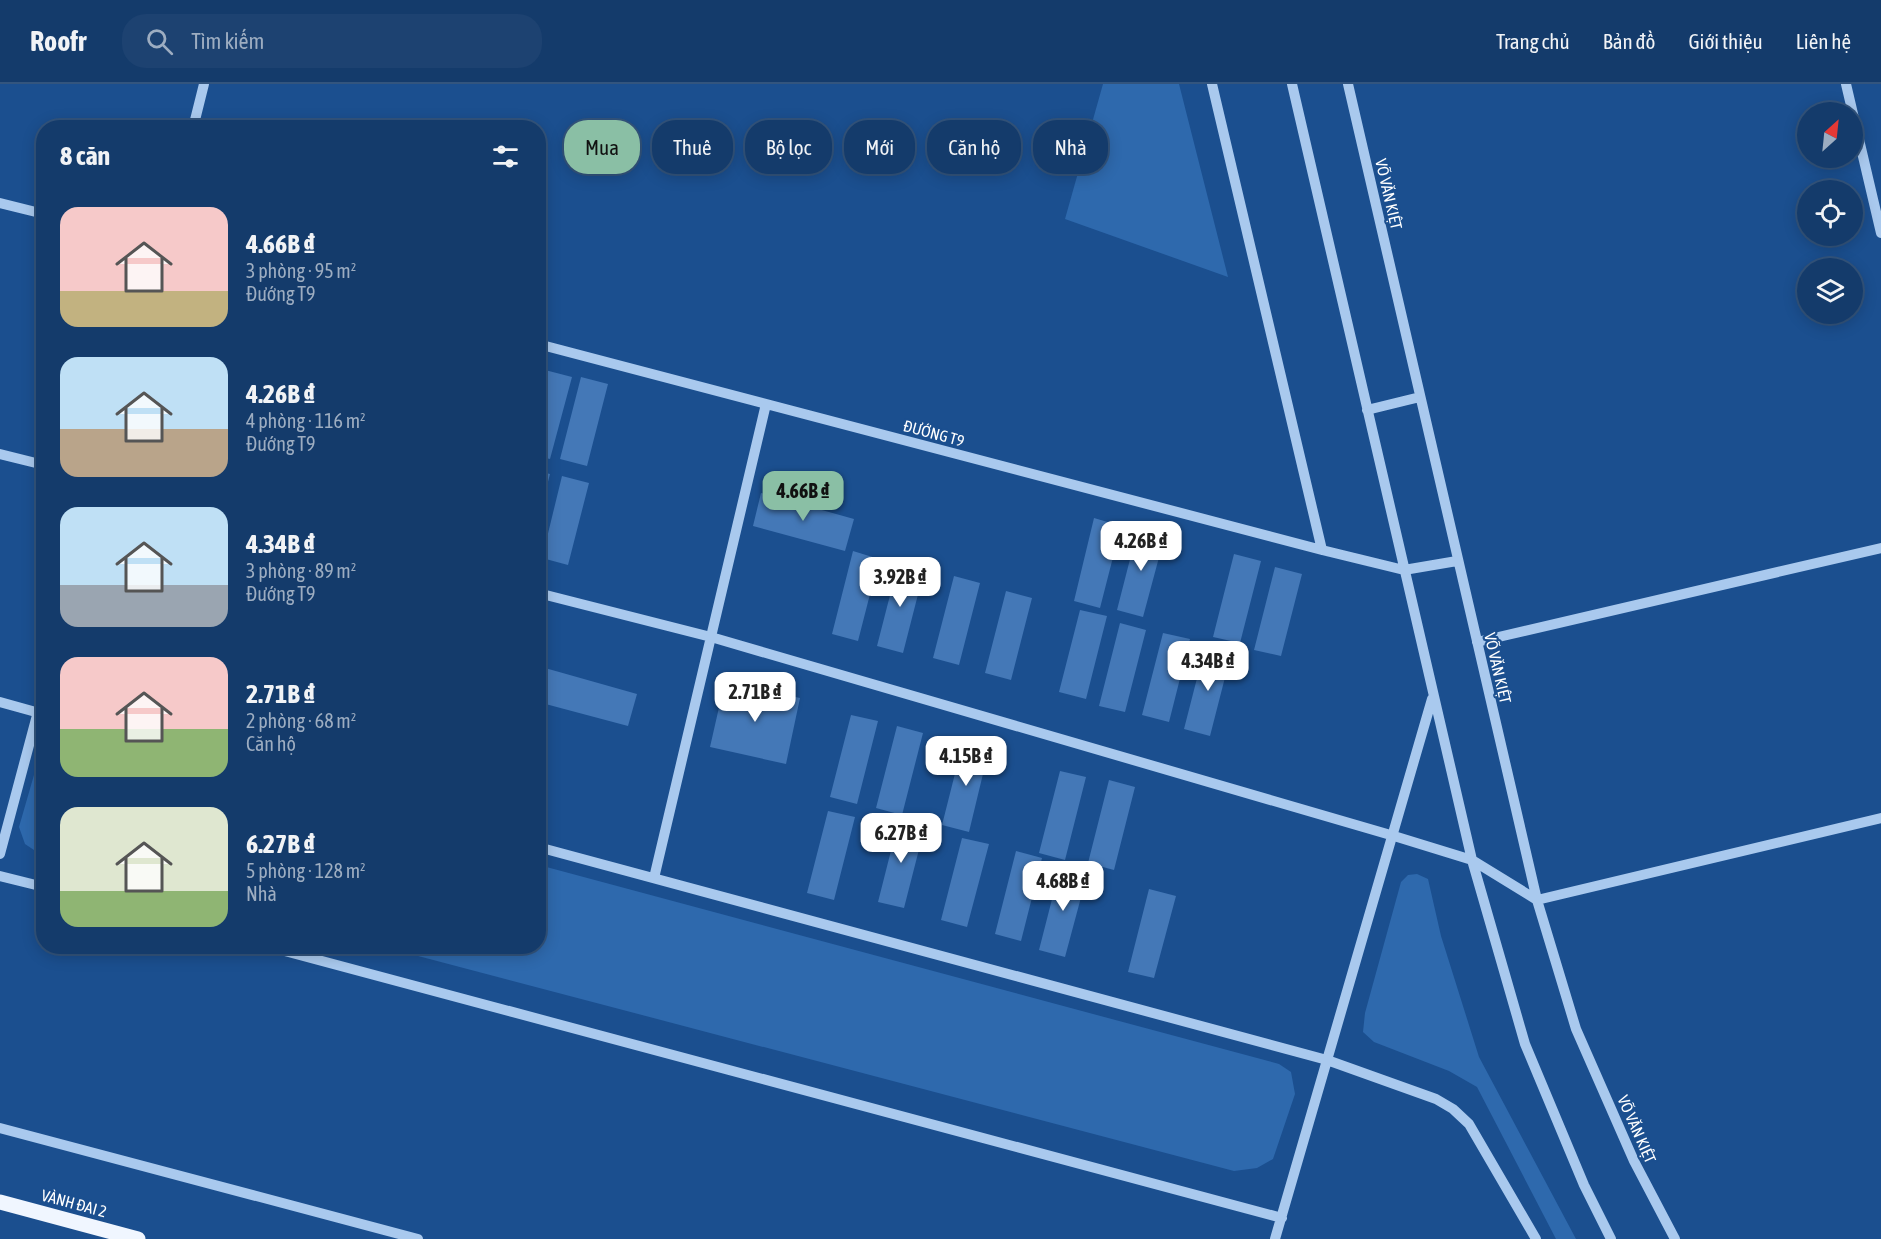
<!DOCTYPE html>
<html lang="vi">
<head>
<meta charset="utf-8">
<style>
  :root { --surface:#143b6b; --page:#1d4271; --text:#f1f3f6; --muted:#9dadc1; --line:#33557e; --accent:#8abfa5 }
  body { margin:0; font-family:"Asap Condensed",sans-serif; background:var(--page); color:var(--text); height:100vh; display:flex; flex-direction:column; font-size:22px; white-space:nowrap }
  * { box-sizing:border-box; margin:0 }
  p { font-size:20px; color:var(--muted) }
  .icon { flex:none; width:33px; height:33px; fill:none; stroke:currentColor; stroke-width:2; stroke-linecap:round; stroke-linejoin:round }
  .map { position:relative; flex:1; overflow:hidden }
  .sheet { position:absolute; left:36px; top:36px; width:510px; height:834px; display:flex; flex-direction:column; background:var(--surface); border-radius:24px; box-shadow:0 3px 15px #0003,0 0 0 2px var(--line) }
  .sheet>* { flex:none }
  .banner { position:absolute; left:564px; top:36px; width:570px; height:54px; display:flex; gap:12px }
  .needle { width:39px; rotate:27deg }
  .tools { position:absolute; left:1797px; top:18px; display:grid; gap:12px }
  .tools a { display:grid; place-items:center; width:66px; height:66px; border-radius:50%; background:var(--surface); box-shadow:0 3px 15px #0003,0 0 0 2px var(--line); font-size:30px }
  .price { position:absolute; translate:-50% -51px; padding:0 14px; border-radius:12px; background:#fff; color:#222; font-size:20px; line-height:39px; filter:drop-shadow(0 2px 3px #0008) }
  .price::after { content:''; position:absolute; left:50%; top:36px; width:18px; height:14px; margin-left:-9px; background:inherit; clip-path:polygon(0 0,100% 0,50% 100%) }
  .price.current { background:var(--accent); color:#111 }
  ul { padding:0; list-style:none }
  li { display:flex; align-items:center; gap:18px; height:150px; padding:0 24px }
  li span { display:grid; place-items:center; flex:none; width:168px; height:120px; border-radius:18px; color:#555 }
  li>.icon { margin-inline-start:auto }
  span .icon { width:72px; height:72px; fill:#fffc; stroke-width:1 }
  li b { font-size:26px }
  h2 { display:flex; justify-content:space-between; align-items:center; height:72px; padding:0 24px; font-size:26px }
  .chip { padding:0 21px; border-radius:24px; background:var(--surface); box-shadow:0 3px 15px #0003,0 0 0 2px var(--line); font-size:21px; line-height:54px }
  .chip.current { background:var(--accent); color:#111 }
  header { display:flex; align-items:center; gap:36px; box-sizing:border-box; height:84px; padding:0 30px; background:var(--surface); border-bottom:2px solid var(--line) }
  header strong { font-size:28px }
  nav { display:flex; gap:33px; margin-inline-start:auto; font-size:21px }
  .search { width:420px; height:54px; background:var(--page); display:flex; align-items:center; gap:15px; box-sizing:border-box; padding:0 21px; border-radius:24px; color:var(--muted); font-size:22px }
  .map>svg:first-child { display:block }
  .green { fill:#2e69ad }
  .building { fill:#4478b7 }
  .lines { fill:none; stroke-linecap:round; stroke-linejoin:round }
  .minor { stroke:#a9c9ee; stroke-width:10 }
  .major { stroke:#f0f6ff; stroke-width:15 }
  .labels { text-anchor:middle; stroke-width:4.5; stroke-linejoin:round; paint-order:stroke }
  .street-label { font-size:16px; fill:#fff; stroke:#1b4f8f }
</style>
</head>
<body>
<header>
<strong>Roofr</strong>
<div class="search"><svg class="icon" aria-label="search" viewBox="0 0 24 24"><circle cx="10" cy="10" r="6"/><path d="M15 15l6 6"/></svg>Tìm kiếm</div>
<nav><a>Trang chủ</a><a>Bản đồ</a><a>Giới thiệu</a><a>Liên hệ</a></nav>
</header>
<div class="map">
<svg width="1881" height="1155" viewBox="0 0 1881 1155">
  <rect width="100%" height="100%" fill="#1b4f8f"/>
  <path class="green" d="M1103,0H1179L1228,193L1065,135Z
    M43,672V772L25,760L19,743L38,677Z
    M539,781L1279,980L1291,988L1295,1010L1273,1075L1257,1084L1234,1087L384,863L538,862Z
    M1417,790L1428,795L1441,852L1479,973L1576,1155H1556L1477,1003L1449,987L1374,958L1363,948L1365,929L1401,798L1408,791Z"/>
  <path class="building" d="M545,286L572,293L550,375L538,372V312Z
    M581,293L608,300L587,382L560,375Z
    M538,387L550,390L539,433L538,432Z
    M562,392L589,399L568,481L542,474Z
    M761,409L854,435L845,467L753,442Z
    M1094,434L1121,442L1100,524L1074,517Z
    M1138,444L1165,451L1143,533L1117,526Z
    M853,467L879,475L858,557L832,550Z
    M1234,470L1261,477L1240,559L1213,553Z
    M898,480L924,487L903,569L877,562Z
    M1275,483L1302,490L1281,572L1254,566Z
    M954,492L980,499L959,581L933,574Z
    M1006,507L1032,514L1011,596L985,589Z
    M1080,526L1107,532L1086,615L1059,608Z
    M1120,539L1146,546L1125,628L1099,622Z
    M1163,549L1190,555L1169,638L1142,631Z
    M1205,563L1231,570L1210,652L1184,645Z
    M545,584L637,610L628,642L538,618V608Z
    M725,597L800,614L786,680L710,663Z
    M851,631L878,637L857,720L830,713Z
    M897,642L923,649L902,731L876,724Z
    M963,658L989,665L969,748L942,741Z
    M1060,687L1086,693L1065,776L1039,769Z
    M1109,696L1135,703L1114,786L1088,779Z
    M828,727L855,733L834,816L807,809Z
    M899,735L925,742L904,824L878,818Z
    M962,754L989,760L967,843L941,836Z
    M1016,767L1042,774L1021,857L995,850Z
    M1060,784L1087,791L1065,873L1039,866Z
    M1149,805L1176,812L1154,894L1128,888Z"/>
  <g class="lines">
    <path class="minor" d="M1212,0L1322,466L1404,486L1457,477
      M1292,0L1472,776L1525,960L1584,1101L1611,1155
      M1348,0L1537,816L1576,945L1634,1077L1675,1155
      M1846,0L1881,149
      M193,44L204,0
      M0,119L44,130
      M538,260L1322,466
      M1367,326L1420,313
      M0,370L44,381
      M538,509L711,553L1394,752L1472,776L1537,816L1881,734
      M1477,558L1881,464
      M0,618L43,630
      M538,763L1327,976L1436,1015L1453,1025L1469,1040L1536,1155
      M0,770L44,605
      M0,792L44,803
      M654,794L766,320
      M266,862L1282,1134
      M0,1044L418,1155
      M1275,1155L1432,615"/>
    <path class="major" d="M0,1118L138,1155"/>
  </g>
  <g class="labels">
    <g class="street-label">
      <text transform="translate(1389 110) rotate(77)" y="6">VÕ VĂN KIỆT</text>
      <text transform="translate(934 349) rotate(15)" y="6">ĐƯỚNG T9</text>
      <text transform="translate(1498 584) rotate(77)" y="6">VÕ VĂN KIỆT</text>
      <text transform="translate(1637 1045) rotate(66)" y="6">VÕ VĂN KIỆT</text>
      <text transform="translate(74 1119) rotate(15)" y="6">VÀNH ĐAI 2</text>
    </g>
  </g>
</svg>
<div class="tools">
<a><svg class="needle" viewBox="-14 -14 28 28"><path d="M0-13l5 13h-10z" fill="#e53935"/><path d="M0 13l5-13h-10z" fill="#9dadc1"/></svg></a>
<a><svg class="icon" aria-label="locate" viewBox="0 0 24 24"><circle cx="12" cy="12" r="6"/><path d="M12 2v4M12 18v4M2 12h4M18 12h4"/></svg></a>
<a><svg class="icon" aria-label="layers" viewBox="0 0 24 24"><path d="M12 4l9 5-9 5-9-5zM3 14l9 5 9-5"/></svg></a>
</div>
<b class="price current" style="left:803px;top:438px">4.66B ₫</b>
<b class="price" style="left:1141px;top:488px">4.26B ₫</b>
<b class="price" style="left:900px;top:524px">3.92B ₫</b>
<b class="price" style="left:1208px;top:608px">4.34B ₫</b>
<b class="price" style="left:755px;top:639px">2.71B ₫</b>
<b class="price" style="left:966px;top:703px">4.15B ₫</b>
<b class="price" style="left:901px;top:780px">6.27B ₫</b>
<b class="price" style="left:1063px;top:828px">4.68B ₫</b>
<div class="banner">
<a class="chip current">Mua</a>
<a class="chip">Thuê</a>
<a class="chip">Bộ lọc</a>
<a class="chip">Mới</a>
<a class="chip">Căn hộ</a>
<a class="chip">Nhà</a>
</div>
<section class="sheet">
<h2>8 căn<svg class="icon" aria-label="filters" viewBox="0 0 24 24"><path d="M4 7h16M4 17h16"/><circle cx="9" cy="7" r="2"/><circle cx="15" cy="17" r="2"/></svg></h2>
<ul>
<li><span style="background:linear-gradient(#f6c9c9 70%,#c2b280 0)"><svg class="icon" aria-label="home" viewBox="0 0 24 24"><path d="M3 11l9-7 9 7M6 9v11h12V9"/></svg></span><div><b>4.66B ₫</b><p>3 phòng · 95 m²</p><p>Đướng T9</p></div></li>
<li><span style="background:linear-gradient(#bfe0f5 60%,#b9a48a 0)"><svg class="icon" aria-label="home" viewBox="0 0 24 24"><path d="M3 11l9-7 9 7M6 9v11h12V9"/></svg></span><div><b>4.26B ₫</b><p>4 phòng · 116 m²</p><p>Đướng T9</p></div></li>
<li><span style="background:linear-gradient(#bfe0f5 65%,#9aa5b1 0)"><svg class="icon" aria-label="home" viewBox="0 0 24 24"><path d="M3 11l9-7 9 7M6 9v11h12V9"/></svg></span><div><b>4.34B ₫</b><p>3 phòng · 89 m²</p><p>Đướng T9</p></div></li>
<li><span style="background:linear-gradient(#f6c9c9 60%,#8fb573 0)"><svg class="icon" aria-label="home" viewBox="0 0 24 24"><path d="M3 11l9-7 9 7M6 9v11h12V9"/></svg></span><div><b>2.71B ₫</b><p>2 phòng · 68 m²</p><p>Căn hộ</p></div></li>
<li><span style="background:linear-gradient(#dfe7d0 70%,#8fb573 0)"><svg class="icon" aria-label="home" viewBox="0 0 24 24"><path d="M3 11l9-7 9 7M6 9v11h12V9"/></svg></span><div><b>6.27B ₫</b><p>5 phòng · 128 m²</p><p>Nhà</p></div></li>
</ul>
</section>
</div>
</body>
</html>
